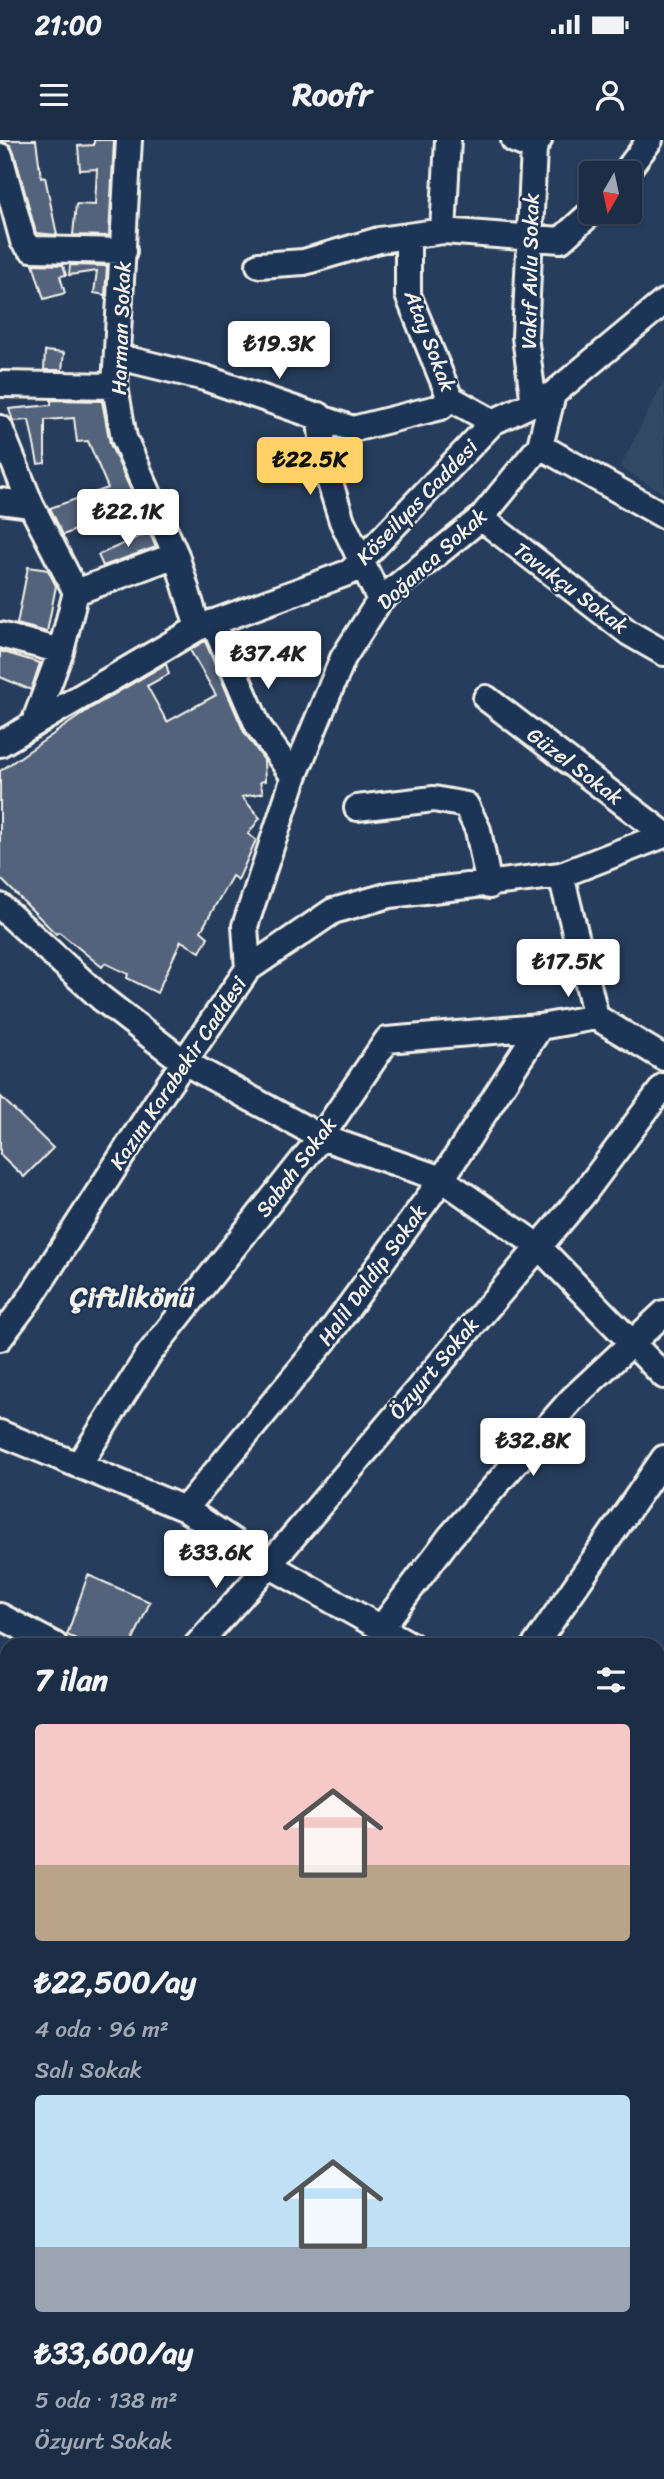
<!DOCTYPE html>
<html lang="tr">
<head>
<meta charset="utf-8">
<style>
  :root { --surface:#1c2e46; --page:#293a51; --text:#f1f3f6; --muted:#a0a8b3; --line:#3a4a5f; --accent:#ffd166 }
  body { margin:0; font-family:Sriracha,sans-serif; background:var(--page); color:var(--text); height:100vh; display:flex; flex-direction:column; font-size:26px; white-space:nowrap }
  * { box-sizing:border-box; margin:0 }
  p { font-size:23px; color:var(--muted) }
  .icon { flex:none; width:38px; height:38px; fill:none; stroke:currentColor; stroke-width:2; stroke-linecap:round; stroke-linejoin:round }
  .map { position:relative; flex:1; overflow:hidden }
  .drawer { position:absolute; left:0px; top:1498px; width:665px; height:842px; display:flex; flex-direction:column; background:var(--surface); border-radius:21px 21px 0 0; box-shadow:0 2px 5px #0004,0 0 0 2px var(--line) }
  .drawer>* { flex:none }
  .needle { width:46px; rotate:189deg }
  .controls { position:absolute; left:579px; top:21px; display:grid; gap:14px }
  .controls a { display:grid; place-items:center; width:63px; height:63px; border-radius:7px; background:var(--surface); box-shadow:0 2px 5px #0004,0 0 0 2px var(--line); font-size:35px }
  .price { position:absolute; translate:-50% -60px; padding:0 16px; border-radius:7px; background:#fff; color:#222; font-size:23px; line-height:46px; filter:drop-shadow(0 2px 4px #0008) }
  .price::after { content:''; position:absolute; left:50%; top:42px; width:21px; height:16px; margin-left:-10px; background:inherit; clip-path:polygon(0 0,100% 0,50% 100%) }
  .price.current { background:var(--accent); color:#111 }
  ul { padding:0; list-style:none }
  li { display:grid; align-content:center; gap:14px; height:371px; padding:0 35px }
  li span { display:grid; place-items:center; height:217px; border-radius:7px; color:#555 }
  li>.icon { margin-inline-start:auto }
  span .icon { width:126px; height:126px; fill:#fffc; stroke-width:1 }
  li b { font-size:30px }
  h2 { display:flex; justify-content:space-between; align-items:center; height:84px; padding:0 35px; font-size:30px }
  .status { display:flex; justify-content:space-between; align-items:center; height:49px; padding:0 35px; background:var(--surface); direction:ltr }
  .status svg { height:19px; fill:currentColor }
  header { display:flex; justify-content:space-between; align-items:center; height:91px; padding:0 35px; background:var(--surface); font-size:32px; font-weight:700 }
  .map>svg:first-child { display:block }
  .built { fill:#334966 }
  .building { fill:#52647b; stroke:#f4f1e8; stroke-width:2 }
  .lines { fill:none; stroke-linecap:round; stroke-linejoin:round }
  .minor-casing { stroke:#f4f1e8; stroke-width:30 }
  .major-casing { stroke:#f4f1e8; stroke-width:37 }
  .minor { stroke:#1d3557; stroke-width:24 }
  .major { stroke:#1d3557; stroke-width:32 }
  .labels { text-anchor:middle; stroke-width:5; stroke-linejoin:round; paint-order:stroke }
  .street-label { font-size:21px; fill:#f4f1e8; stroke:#1d3557 }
  .district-label { font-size:28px; font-weight:bold; fill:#f4f1e8; stroke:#1d3557 }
</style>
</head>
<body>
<div class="status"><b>21:00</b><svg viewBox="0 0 49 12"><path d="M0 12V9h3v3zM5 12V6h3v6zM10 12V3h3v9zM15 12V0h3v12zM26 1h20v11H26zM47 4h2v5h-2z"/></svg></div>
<header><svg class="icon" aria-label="menu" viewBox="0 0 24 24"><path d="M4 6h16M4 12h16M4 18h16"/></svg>Roofr<svg class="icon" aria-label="person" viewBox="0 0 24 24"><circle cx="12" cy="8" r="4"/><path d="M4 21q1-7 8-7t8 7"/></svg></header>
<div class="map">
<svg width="664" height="2339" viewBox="0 0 664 2339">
  <rect width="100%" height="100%" fill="#263d5d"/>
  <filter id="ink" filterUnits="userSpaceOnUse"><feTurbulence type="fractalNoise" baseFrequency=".0143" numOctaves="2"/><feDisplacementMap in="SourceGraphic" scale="14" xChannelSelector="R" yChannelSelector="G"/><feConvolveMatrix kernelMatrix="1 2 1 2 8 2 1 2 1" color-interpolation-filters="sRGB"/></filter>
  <g filter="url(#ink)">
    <path class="built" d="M664,241V354L620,327Z"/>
    <path class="building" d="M0,0H36L41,38L45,37L57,95L36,93L14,12L10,5Z
      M94,0H114L109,96L73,95L76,64L95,65L97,29L80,30L78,6L94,5Z
      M33,124L63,125L66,135L60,136L65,153L44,159Z
      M70,125L107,126L105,155L94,153L97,131L69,135Z
      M45,211L64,213L62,230H44Z
      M51,260L102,261L110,304L138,366L63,395L50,368L108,348L88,301L77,302L74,278L45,280V323L38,324L29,280L13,281L9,269L51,265Z
      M149,392L156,407L103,426L98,415Z
      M28,427L48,430L56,446L47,492L17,484Z
      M205,501L244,592L264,620L265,641L260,642L263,653L242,657L260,678L248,694L256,700L238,740L232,736L201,791L208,797L200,812L181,801L157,853L127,838L128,834L105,823L102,827L59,792L56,794L0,738V631L91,568L166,524L169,534L147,546L167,582L216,555L190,510Z
      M0,511L40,523L31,550L0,537Z
      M0,956L53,1008L24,1037L0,1014Z
      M88,1435L150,1462L131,1505H90L67,1495Z"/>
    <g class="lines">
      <g class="minor-casing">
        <path id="minor" d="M129,0L115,246L124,298L176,415L198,488
          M514,0L534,8
          M0,16L23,101L31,109L124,111
          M625,33L650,0
          M443,91L448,0
          M408,96V155L450,258L493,282
          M259,125L304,122L379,100L443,91L561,100L592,72
          M119,217L205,238L353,289L441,267L450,258
          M0,244L115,246
          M534,264L525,197L534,8L539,0
          M319,275L327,333L342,381L380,460
          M0,288L31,365L76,452L61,511L34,583
          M540,306L664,376
          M0,361L31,365
          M481,378L629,493L664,513
          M76,452L176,415
          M213,482L258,586L294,637
          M0,495L61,511
          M486,558L664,694
          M0,604L198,488L350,432L493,282L553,254L664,162
          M357,668L434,659L466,665L478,690L489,746
          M561,735L596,877L664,918
          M0,766L101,858L184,922L321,997L442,1039L538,1106L664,1236
          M248,829L245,786L294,637L343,518L380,460L481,378L540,306L553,254
          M0,1198L31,1157L160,957L248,829L333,771L390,755L561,735L664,695
          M0,1293L185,1369L269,1425L411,1505
          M80,1323L149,1214L321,997L387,900L540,887L596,877
          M185,1369L324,1201L442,1039L540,887
          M0,1476L55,1505
          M381,1488L450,1397L572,1259L664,1173
          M197,1505L269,1425L582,1056L664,946
          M535,1505L664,1318
          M658,1649L664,1652
          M0,1705L7,1710
          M658,1734L664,1722
          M0,1770L7,1759
          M658,1798L664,1800
          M658,1917L664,1919
          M0,1920L7,1924
          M0,2033L7,2036
          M658,2057L664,2059
          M658,2213L664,2215
          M0,2258L7,2250
          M658,2303L664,2287
          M307,2339L311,2333
          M644,2339L647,2333"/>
      </g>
      <g class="major-casing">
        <path id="major" d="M0,2280L7,2284
          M0,2312L7,2315
          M48,2333L63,2339
          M119,2333L133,2339"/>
      </g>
      <use href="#minor" class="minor"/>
      <use href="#major" class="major"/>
    </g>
  </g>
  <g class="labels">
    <g class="street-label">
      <text transform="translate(530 131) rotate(-89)" y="7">Vakıf Avlu Sokak</text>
      <text transform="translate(121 188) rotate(-88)" y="7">Harman Sokak</text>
      <text transform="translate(430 201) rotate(69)" y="7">Atay Sokak</text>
      <text transform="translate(417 362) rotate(-46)" y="7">Köseilyas Caddesi</text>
      <text transform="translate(432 419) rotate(-42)" y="7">Doğanca Sokak</text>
      <text transform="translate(571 448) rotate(37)" y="7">Tavukçu Sokak</text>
      <text transform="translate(575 626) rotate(37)" y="7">Güzel Sokak</text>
      <text transform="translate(178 933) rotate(-56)" y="7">Kazım Karabekir Caddesi</text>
      <text transform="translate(296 1027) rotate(-53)" y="7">Sabah Sokak</text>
      <text transform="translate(372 1135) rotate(-54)" y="7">Halil Daldip Sokak</text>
      <text transform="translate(434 1228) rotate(-50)" y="7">Özyurt Sokak</text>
    </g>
    <g class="district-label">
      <text x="132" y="1166">Çiftlikönü</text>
    </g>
  </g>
</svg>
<div class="controls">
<a><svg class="needle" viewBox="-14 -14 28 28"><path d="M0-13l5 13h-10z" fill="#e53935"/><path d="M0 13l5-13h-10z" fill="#a0a8b3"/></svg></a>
</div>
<b class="price" style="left:279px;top:241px">₺19.3K</b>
<b class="price current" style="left:310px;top:357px">₺22.5K</b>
<b class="price" style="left:128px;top:409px">₺22.1K</b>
<b class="price" style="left:268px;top:551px">₺37.4K</b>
<b class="price" style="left:568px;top:859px">₺17.5K</b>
<b class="price" style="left:533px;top:1338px">₺32.8K</b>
<b class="price" style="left:216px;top:1450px">₺33.6K</b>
<section class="drawer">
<h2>7 ilan<svg class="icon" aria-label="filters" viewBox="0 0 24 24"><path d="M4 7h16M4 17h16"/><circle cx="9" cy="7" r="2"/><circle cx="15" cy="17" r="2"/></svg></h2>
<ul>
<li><span style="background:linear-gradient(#f6c9c9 65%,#b9a48a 0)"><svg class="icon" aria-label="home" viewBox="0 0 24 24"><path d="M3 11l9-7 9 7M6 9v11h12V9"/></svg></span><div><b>₺22,500/ay</b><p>4 oda · 96 m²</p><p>Salı Sokak</p></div></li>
<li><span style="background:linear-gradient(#bfe0f5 70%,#9aa5b1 0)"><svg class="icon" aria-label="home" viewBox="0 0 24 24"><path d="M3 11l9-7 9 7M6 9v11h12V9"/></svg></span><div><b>₺33,600/ay</b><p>5 oda · 138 m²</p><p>Özyurt Sokak</p></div></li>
</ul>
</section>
</div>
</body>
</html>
